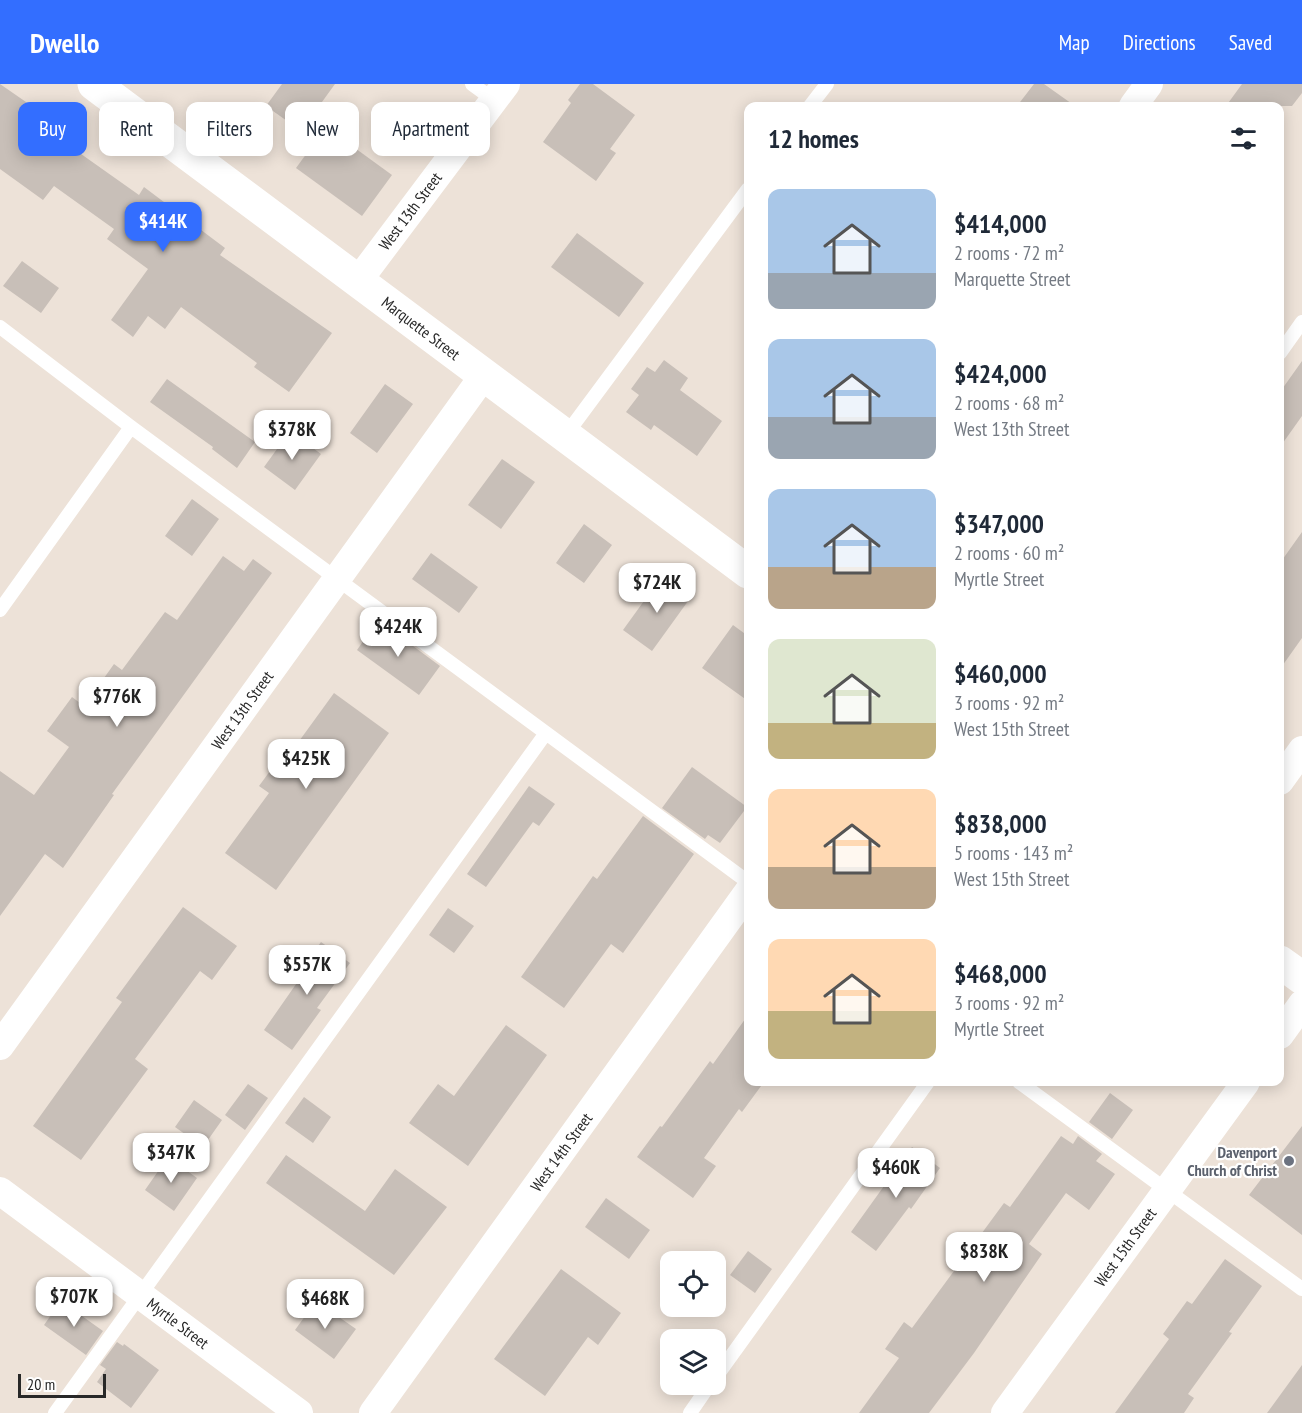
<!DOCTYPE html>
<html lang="en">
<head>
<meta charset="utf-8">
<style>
  :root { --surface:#fff; --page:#f2f2f3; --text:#1f2937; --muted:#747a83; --accent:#336eff }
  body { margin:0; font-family:"PT Sans Narrow",sans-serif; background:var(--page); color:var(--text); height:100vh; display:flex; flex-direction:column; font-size:22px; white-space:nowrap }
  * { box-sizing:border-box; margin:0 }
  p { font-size:20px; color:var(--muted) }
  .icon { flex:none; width:33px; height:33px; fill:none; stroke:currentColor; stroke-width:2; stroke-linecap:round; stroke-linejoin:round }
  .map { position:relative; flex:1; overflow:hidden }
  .sheet { position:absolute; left:744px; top:18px; width:540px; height:984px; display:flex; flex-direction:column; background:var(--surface); border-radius:12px; box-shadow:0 3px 15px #0003 }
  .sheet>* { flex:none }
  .banner { position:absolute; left:18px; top:18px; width:570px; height:54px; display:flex; gap:12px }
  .buttons { position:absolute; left:660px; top:1167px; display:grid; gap:12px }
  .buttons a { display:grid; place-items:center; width:66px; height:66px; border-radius:12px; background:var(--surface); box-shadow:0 3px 15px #0003; font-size:30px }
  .scale { position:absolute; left:18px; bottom:15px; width:88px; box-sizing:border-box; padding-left:6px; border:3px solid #282828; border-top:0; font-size:16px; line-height:21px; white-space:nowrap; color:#282828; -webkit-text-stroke:4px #fff; paint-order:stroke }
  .price { position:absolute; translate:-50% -51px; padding:0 14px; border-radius:12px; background:#fff; color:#222; font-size:20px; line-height:39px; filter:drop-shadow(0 2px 3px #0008) }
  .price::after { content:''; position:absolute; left:50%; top:36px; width:18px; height:14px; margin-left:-9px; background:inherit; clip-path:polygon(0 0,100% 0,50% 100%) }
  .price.active { background:var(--accent); color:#fff }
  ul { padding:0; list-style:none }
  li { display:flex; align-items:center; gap:18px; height:150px; padding:0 24px }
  li span { display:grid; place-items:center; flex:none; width:168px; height:120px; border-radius:12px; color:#555 }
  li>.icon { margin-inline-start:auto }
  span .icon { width:72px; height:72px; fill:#fffc; stroke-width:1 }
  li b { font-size:26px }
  h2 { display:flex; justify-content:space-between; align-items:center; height:72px; padding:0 24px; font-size:26px }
  .pill { padding:0 21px; border-radius:12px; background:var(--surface); box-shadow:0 3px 15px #0003; font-size:21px; line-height:54px }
  .pill.active { background:var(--accent); color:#fff }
  header { display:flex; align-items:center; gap:36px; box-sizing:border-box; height:84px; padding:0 30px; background:var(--accent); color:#fff }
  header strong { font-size:28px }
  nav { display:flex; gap:33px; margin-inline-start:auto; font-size:21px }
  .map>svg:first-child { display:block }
  .building { fill:#c8bfb8 }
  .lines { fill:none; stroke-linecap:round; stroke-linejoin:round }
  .lane { stroke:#fff; stroke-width:14 }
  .street { stroke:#fff; stroke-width:28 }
  .secondary { stroke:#fff; stroke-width:33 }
  .worship-dot { fill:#6b7280; stroke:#fff; stroke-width:2 }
  .labels { text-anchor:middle; stroke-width:4.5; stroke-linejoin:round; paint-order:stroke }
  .street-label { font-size:16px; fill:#282828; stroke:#fff }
  .worship-label { font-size:16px; font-weight:bold; fill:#5b616d; stroke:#fff; text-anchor:end }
</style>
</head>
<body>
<header>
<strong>Dwello</strong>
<nav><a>Map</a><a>Directions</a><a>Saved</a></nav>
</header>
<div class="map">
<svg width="1302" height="1329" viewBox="0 0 1302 1329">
  <rect width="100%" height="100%" fill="#ede2d8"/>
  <path class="building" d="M0,0L39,27L33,36L139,111L144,103L225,164L220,171L332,249L289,308L254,283L257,279L181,223L165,245L148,232L133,253L111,236L148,185L107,155L114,145L54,102L43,116L0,85Z
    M282,0H335L301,47L266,22Z
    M580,0H593L635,31L610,65L616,69L596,97L543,58L571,19L568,16Z
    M1034,0H1044L1075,22H1017Z
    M1242,0H1302V9L1292,22H1226Z
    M326,43L392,91L362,132L296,84Z
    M577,149L644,199L619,233L551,183Z
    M22,177L59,204L41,229L3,202Z
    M664,276L688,294L680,306L722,337L697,372L654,341L651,346L626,328L639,311L631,305L647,283L655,288Z
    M1302,277V332L1280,363V308Z
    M167,295L255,358L237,384L212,365L213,363L150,318Z
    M385,300L413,320L377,369L350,349Z
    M290,347L321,370L295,406L264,383Z
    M502,375L535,398L501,445L468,421Z
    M192,415L219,435L192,472L165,452Z
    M584,440L612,461L584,499L556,479Z
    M1302,448V554L1280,585V479Z
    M431,469L478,503L459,529L412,495Z
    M223,472L244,487L253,475L272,489L112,710L114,711L63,784L45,770L0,832V687L34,711L69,663L47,647L72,613L84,622L114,580L122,586L165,528L177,536Z
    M662,492L691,513L652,567L623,546Z
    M378,536L440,582L419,611L357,566Z
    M733,541L748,552V617L702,584Z
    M334,609L389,649L276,806L225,769L269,709L259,702L284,668L289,671Z
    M692,683L747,723L720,759L708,751L705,755L662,724Z
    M529,702L555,720L539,742L533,738L486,803L467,790Z
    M643,732L694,770L623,869L611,860L564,924L521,893L593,792L597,795Z
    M183,823L237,862L212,896L200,887L135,975L148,985L81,1076L33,1042L122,918L116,914Z
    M448,824L474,842L454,869L429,851Z
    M321,858L350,879L317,924L321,926L292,966L264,946L301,893L298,890Z
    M748,931V998H764L742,1028L739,1025L704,1074L716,1082L693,1114L637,1073L660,1042L662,1043L710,977L713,980Z
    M506,941L547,971L468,1082L409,1039L438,1000L454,1012Z
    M248,1000L268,1014L245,1046L225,1031Z
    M1110,1009L1133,1026L1112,1055L1089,1038Z
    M304,1013L331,1033L313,1059L285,1039Z
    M194,1016L222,1036L203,1063L175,1043Z
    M1302,1042V1151L1249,1111Z
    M1061,1052L1073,1060L1078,1052L1102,1070L1096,1077L1115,1090L1089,1126L1066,1109L1029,1160L1042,1170L974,1269L929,1329H859L899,1274L885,1265L904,1238L912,1244L1004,1119L1010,1123Z
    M912,1063L940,1084L911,1125L909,1123L876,1167L851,1148Z
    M286,1071L365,1127L395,1085L447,1123L394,1191L266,1099Z
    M168,1073L197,1094L174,1127L145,1106Z
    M606,1114L650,1146L629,1175L585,1143Z
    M748,1167L772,1185L755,1209L730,1191Z
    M1225,1175L1262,1202L1229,1248L1232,1249L1188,1310L1194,1314L1184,1329H1115L1169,1255L1163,1250L1187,1217L1192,1220Z
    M561,1185L621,1229L598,1261L588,1253L545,1312L494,1275Z
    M61,1217L103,1247L86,1271L44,1241Z
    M316,1217L356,1245L334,1275L295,1246Z
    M117,1258L123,1262L124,1260L159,1286L131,1324L97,1298L106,1285L100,1281Z
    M1302,1281V1329H1267Z"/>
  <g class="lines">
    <path class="lane" d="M472,0L494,16
      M810,22L827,0
      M0,243L131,343L748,798
      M1280,269L1302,238
      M565,352L748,105
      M0,526L131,343
      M1019,998L1302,1205
      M716,1293L928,998
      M55,1329L546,649
      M690,1329L710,1300"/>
    <path class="street" d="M1133,22L1149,0
      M358,197L506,0
      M1280,697L1302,666
      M1280,951L1302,920
      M0,962L484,291
      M0,1107L299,1329
      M373,1329L748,808
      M1005,1329L1246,998"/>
    <path class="secondary" d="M94,0L748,488
      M1280,878L1302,894"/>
  </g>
  <circle class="worship-dot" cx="1289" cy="1077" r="6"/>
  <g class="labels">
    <g class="street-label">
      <text transform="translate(410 127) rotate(-53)" y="6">West 13th Street</text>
      <text transform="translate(421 244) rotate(37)" y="6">Marquette Street</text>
      <text transform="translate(242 626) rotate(-54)" y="6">West 13th Street</text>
      <text transform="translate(561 1068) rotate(-54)" y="6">West 14th Street</text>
      <text transform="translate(1125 1163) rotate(-54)" y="6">West 15th Street</text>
      <text transform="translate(178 1239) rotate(37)" y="6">Myrtle Street</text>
    </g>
    <g class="worship-label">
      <text x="1277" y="1074">Davenport<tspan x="1277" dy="18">Church of Christ</tspan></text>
    </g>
  </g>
</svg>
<div class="buttons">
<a><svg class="icon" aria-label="locate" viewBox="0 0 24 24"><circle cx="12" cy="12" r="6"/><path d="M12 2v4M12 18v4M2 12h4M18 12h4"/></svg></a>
<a><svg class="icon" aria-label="layers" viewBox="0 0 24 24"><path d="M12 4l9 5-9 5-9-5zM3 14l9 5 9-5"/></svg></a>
</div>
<div class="scale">20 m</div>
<b class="price active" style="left:163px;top:169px">$414K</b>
<b class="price" style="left:292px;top:377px">$378K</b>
<b class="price" style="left:657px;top:530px">$724K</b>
<b class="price" style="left:398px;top:574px">$424K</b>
<b class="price" style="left:117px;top:644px">$776K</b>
<b class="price" style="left:306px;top:706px">$425K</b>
<b class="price" style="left:307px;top:912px">$557K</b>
<b class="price" style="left:171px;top:1100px">$347K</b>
<b class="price" style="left:896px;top:1115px">$460K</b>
<b class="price" style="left:984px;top:1199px">$838K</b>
<b class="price" style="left:74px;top:1244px">$707K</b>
<b class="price" style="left:325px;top:1246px">$468K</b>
<div class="banner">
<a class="pill active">Buy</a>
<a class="pill">Rent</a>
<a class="pill">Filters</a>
<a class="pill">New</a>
<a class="pill">Apartment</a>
</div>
<section class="sheet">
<h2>12 homes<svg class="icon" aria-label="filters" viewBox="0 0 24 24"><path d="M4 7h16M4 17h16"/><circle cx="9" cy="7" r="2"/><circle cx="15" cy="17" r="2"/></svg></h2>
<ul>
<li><span style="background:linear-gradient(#a9c7e8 70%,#9aa5b1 0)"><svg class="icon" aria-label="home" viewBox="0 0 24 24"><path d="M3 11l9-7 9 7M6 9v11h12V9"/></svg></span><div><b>$414,000</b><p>2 rooms · 72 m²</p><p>Marquette Street</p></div></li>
<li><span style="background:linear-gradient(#a9c7e8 65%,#9aa5b1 0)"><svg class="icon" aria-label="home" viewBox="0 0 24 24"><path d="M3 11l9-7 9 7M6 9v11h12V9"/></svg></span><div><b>$424,000</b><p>2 rooms · 68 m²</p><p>West 13th Street</p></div></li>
<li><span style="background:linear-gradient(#a9c7e8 65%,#b9a48a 0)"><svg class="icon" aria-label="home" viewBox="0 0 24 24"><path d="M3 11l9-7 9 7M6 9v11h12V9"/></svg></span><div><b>$347,000</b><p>2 rooms · 60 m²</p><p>Myrtle Street</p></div></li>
<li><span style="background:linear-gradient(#dfe7d0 70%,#c2b280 0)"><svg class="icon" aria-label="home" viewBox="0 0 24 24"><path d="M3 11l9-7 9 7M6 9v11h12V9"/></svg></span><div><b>$460,000</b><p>3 rooms · 92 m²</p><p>West 15th Street</p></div></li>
<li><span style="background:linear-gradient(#ffd9b3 65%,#b9a48a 0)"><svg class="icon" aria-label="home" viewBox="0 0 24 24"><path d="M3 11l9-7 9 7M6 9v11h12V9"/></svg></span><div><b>$838,000</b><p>5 rooms · 143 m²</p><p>West 15th Street</p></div></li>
<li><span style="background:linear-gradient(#ffd9b3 60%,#c2b280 0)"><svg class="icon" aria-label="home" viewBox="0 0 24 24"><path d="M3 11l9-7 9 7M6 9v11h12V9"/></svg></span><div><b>$468,000</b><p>3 rooms · 92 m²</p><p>Myrtle Street</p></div></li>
</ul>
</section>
</div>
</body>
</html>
